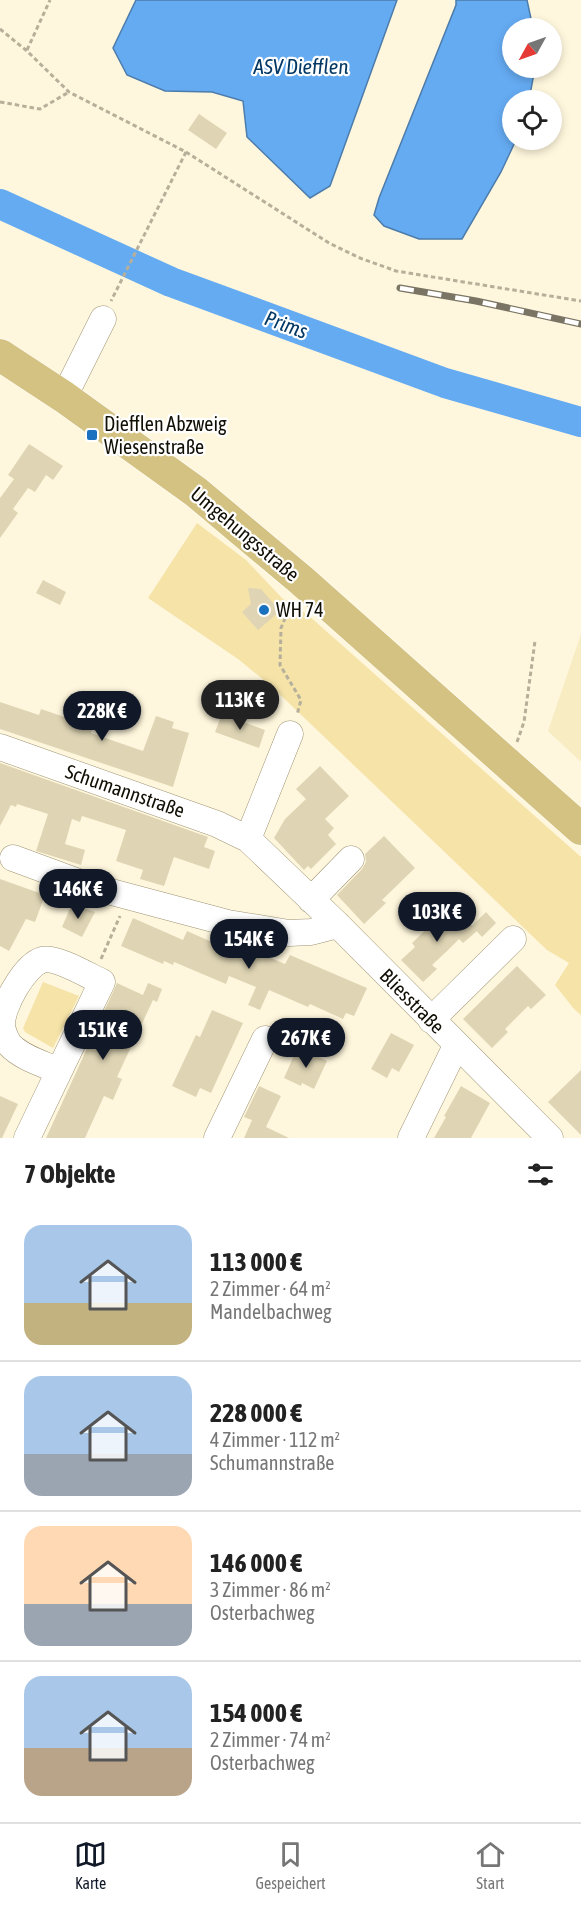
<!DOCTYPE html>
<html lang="de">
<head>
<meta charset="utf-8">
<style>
  :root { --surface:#fff; --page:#f6f6f6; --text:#222; --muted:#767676; --line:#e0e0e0; --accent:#111827 }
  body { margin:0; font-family:"Asap Condensed",sans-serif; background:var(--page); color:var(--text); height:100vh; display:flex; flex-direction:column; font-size:22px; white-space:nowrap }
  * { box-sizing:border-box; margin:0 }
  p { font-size:20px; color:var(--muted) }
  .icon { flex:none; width:33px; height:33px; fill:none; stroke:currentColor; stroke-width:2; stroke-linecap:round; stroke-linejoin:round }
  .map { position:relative; height:1138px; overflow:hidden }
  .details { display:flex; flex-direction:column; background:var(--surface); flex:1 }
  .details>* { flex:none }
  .needle { width:39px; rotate:230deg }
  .controls { position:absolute; left:502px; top:18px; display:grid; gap:12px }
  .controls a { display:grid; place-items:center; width:60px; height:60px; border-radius:50%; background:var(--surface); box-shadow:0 3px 9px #0003; font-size:30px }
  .price { position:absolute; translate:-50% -51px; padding:0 14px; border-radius:21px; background:var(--accent); color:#fff; font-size:20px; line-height:39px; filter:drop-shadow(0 2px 3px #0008) }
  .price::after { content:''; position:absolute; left:50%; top:36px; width:18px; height:14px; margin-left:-9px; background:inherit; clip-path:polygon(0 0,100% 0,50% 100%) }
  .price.current { background:#222; color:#fff }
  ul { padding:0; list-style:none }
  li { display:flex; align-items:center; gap:18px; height:150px; padding:0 24px }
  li+li { border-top:2px solid var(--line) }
  li span { display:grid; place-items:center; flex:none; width:168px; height:120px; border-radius:18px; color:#555 }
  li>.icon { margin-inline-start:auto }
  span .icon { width:72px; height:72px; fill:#fffc; stroke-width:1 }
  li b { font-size:26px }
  h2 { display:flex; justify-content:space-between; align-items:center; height:72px; padding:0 24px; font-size:26px }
  .dock { display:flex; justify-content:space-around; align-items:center; height:84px; border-top:2px solid var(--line); background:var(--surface); font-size:16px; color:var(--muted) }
  .dock a { display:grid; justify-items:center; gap:3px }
  .dock .current { color:var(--accent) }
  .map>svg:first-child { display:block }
  .built { fill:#f8ecc3 }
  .green { fill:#f5e3a8 }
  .water { fill:#65abf2; stroke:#4c7cab; stroke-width:1.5 }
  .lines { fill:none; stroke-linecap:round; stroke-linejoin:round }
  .river { stroke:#65abf2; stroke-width:30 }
  .building { fill:#dfd5b5 }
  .minor-casing { stroke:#9e9476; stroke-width:27 }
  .major-casing { stroke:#fff; stroke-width:33 }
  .path { stroke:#b6b09b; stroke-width:3; stroke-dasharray:4.5 3; stroke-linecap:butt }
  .minor { stroke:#fff; stroke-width:26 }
  .major { stroke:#d4c282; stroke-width:32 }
  .rail-casing { stroke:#797463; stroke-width:7 }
  .rail { stroke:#fff; stroke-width:4.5; stroke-dasharray:14; stroke-linecap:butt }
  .poi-dot { fill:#1971bf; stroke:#fff; stroke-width:2 }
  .labels { text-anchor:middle; stroke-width:4.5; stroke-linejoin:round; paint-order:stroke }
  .poi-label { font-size:20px; fill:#110e04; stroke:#fff; text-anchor:start }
  .street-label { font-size:20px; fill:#110e04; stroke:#fff }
  .water-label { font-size:21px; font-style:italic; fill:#033864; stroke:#fff }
</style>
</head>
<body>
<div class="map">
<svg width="581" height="1138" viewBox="0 0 581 1138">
  <rect width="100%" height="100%" fill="#fff7dd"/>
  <path class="built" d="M581,634V762L548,731Z"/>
  <path class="green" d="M197,523L246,560L282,598L308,615L581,857V1015L574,1009L555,985L569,963L547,950L270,685L238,659L148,598Z
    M43,982L79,996L53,1048L25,1032L23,1028Z"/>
  <path class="water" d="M136,0H397L330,186L310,198L247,137L243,101L212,92L165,91L127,75L113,48Z
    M456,0H527L533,28H513V68H535L529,100H513V140H516L501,172L462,239H419L384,226L374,215L379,198L456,5Z"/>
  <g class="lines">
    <path class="river" d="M0,204L171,282L445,383L581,422"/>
  </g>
  <path class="building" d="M199,114L227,133L216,149L188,130Z
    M29,444L63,466L53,480L46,475L35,492L28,488L13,509L18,513L0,538V498L14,479L8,475Z
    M43,580L66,592L60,605L36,593Z
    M248,588L261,589L280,611L258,630L242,612L251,604Z
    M0,702L39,715L41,709L76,721L77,716L94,723L91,733L143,751L156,716L174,722L172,728L189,733L173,787L0,729Z
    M222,714L265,730L259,748L215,732Z
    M0,763L208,837L204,847L215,851L209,869L174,857L164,886L140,879L143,870L116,861L126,830L82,816L80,822L72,819L65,844L85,850L81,865L36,851L48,814L17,804L16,807L11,805L0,826Z
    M320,766L349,796L325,819L334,828L328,835L336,844L311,869L308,866L304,870L274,838L285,819L306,799L296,789Z
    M384,836L415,868L382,900L386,903L364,924L337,895L362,869L366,862L365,854Z
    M0,879L45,895L35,922L26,919L9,951L0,946Z
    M72,904L95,912L82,937L62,927Z
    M455,908L477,931L463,943L459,939L446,952L432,965L437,969L423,982L401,960L415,947L412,943L438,918L442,921Z
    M486,912L496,923L482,937L472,926Z
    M133,918L183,940L187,931L239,954L242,946L285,964L290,955L367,988L354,1016L346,1013L343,1019L310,1004L308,1007L269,990L260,1010L248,1005L256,987L229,976L226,984L174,962L173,965L164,961L163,964L121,946Z
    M517,966L546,995L531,1009L528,1006L505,1029L508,1032L492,1048L463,1019Z
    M117,983L143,995L148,983L162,989L157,1002L153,1000L117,1077L122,1079L113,1100L104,1096L85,1138H46Z
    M212,1010L243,1023L211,1093L200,1088L196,1097L172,1086L196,1035L200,1037Z
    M391,1033L414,1045L399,1072L392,1068L387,1078L371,1069Z
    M296,1051L305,1055L307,1051L327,1061L314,1089L302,1083L301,1086L284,1078Z
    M581,1070V1135L548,1102Z
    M259,1086L281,1096L266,1127L289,1138H244L252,1120L244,1117Z
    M461,1086L490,1103L471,1138H434L446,1117L444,1116Z
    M0,1096L18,1104L2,1138H0Z"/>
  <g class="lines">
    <g class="minor-casing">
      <path id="minor" d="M64,397L103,319
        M0,747L217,824L248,839L338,925L550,1138
        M248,839L290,734
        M13,858L89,886L228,923L289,933L311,932L338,925
        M311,900L351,859
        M431,1020L513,939
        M27,1138L102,982C89,976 56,956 42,960C25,965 2,1006 2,1024C2,1030 6,1040 10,1045C22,1058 44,1064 59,1071
        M217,1138L265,1039
        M411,1138L456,1046"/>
    </g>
    <g class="major-casing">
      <path id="major" d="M0,355L64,397L196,492L301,580L581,829"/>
    </g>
    <path class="path" d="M0,29L27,51L69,92L186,152L111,301
      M27,50L50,0
      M0,102L40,109L69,92
      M186,152L329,243L360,258L396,271L581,301
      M291,604L281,628L280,665L301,700L297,715
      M517,742L524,722L535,641
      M101,959L120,916"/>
    <use href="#minor" class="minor"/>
    <use href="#major" class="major"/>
    <g class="rail-casing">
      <path id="rail" d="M400,288L476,301L581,324"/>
    </g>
    <use href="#rail" class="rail"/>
  </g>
  <g class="poi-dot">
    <rect x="86" y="429" width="12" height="12" rx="3"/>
    <circle cx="264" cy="610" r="6"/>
  </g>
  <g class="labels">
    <g class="poi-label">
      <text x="104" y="431">Diefflen Abzweig<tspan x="104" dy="23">Wiesenstraße</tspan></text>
      <text x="276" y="617">WH 74</text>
    </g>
    <g class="street-label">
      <text transform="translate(245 534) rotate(40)" y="7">Umgehungsstraße</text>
      <text transform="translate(125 791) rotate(19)" y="7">Schumannstraße</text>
      <text transform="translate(412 1001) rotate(45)" y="7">Bliesstraße</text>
    </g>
    <g class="water-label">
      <text x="301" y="74">ASV Diefflen</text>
      <text transform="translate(286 325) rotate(20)" y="7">Prims</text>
    </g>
  </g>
</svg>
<div class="controls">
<a><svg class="needle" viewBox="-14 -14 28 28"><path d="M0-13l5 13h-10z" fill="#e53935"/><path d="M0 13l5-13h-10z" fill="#767676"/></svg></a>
<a><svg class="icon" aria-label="locate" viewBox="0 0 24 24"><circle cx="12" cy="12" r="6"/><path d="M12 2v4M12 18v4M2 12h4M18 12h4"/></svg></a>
</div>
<b class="price current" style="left:240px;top:731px">113K €</b>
<b class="price" style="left:102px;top:742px">228K €</b>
<b class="price" style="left:78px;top:920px">146K €</b>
<b class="price" style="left:437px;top:943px">103K €</b>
<b class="price" style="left:249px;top:970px">154K €</b>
<b class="price" style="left:103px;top:1061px">151K €</b>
<b class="price" style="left:306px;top:1069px">267K €</b>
</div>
<section class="details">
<h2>7 Objekte<svg class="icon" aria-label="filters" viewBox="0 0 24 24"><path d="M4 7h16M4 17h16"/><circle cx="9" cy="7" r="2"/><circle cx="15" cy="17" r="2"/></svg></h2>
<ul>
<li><span style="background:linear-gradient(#a9c7e8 65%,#c2b280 0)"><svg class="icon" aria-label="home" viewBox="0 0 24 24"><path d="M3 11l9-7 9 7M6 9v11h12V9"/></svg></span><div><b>113 000 €</b><p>2 Zimmer · 64 m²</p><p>Mandelbachweg</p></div></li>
<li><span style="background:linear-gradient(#a9c7e8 65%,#9aa5b1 0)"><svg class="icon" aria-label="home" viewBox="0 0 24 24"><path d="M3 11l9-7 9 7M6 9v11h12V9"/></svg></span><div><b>228 000 €</b><p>4 Zimmer · 112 m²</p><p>Schumannstraße</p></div></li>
<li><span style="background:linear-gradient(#ffd9b3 65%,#9aa5b1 0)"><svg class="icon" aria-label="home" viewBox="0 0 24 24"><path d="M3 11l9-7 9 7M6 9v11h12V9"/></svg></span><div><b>146 000 €</b><p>3 Zimmer · 86 m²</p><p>Osterbachweg</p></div></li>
<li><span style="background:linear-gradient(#a9c7e8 60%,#b9a48a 0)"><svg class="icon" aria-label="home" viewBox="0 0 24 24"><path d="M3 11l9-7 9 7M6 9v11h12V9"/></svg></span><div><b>154 000 €</b><p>2 Zimmer · 74 m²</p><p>Osterbachweg</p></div></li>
</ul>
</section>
<nav class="dock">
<a class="current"><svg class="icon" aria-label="map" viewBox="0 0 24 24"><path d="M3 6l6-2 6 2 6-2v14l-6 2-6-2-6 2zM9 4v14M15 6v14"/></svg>Karte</a>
<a><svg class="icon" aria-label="saved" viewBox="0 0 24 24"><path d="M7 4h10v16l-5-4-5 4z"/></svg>Gespeichert</a>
<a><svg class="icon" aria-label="home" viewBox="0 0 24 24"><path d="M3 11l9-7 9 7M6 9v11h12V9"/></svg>Start</a>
</nav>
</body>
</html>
